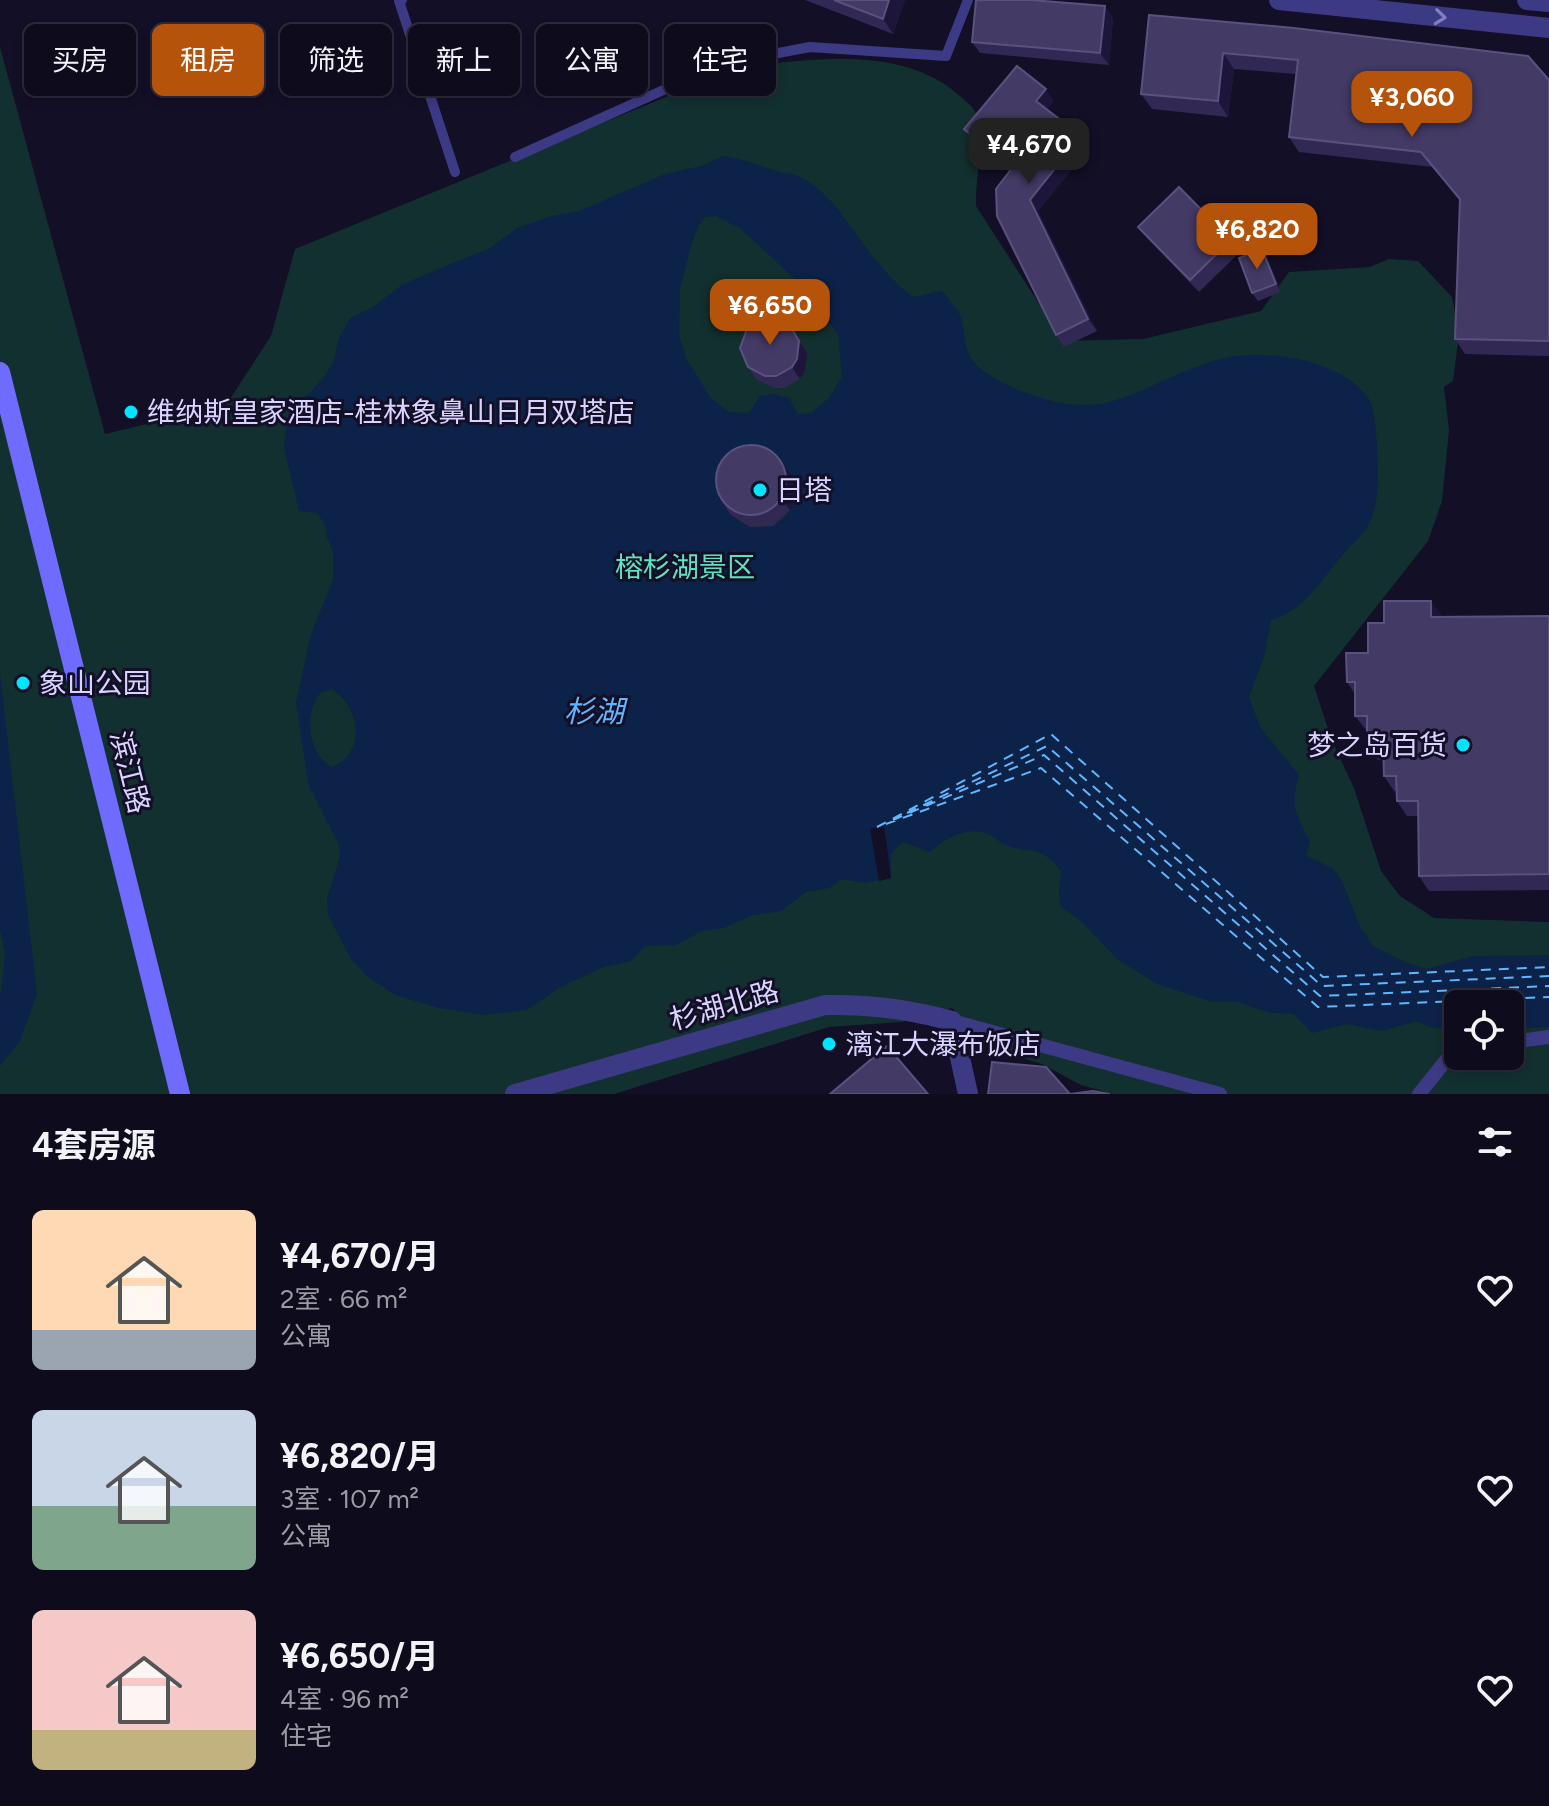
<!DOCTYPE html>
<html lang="zh">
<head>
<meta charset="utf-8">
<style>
  :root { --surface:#0e0b1c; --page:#171425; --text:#f1f3f6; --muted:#9b9ba3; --line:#2e2b3b; --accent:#b45309 }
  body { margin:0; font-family:Figtree,"Noto Sans SC",sans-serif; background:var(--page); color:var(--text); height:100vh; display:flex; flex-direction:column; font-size:30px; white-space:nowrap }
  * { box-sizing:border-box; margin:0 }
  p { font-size:26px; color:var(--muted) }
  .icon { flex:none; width:44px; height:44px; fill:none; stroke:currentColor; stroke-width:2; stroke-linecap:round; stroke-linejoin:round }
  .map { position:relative; height:1094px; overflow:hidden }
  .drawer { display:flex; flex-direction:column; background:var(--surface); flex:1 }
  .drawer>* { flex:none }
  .hud { position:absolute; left:24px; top:24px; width:800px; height:72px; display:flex; gap:16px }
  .tools { position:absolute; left:1444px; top:990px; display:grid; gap:16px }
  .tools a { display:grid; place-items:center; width:80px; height:80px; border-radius:12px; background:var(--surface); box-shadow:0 4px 12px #0003,0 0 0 2px var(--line); font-size:40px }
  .price { position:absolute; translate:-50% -68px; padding:0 18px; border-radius:16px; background:var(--accent); color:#fff; font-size:26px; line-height:52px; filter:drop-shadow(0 2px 4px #0008) }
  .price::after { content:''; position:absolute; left:50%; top:48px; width:24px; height:18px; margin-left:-12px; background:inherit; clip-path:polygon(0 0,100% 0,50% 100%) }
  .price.selected { background:#222; color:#fff }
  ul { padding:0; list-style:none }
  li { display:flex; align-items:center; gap:24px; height:200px; padding:0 32px }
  li span { display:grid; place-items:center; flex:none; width:224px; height:160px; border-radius:12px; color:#555 }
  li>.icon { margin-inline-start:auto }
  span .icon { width:96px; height:96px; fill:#fffc; stroke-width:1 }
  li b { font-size:34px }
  h2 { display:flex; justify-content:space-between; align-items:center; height:96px; padding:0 32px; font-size:34px }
  .pill { padding:0 28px; border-radius:12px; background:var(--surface); box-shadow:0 4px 12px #0003,0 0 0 2px var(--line); font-size:28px; line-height:72px }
  .pill.selected { background:var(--accent); color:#fff }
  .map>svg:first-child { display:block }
  .green { fill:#12302f; fill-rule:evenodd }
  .water { fill:#0c2248; fill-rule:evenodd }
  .pier { fill:#130f26 }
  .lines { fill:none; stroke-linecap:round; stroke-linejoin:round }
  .ferry { stroke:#62b6ff; stroke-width:2; stroke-dasharray:10 8; stroke-linecap:butt }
  .service { stroke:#3d3a85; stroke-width:10 }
  .pedestrian { stroke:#3d3a85; stroke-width:14 }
  .tertiary { stroke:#3d3a85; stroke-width:20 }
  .secondary { stroke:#6f6bff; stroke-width:20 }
  .wall { fill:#312854 }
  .shaded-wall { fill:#1d163a }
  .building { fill:#433a66; stroke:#5a527e; stroke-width:2 }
  .oneway { stroke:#837fbc }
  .poi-dot { fill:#00e5ff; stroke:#130f26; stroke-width:3 }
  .labels { text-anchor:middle; stroke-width:6; stroke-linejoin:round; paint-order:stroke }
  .poi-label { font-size:28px; fill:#d9d4ff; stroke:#130f26; text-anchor:start }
  .park-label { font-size:28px; fill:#5fe0c0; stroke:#130f26 }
  .street-label { font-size:28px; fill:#d9d4ff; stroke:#130f26 }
  .water-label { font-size:30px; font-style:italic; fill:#62b6ff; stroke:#130f26 }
</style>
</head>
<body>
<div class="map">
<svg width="1549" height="1094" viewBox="0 0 1549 1094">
  <rect width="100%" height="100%" fill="#130f26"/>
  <path class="green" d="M0,47L105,434L226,405L271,336L295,249L739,67C807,60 898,45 955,92C962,98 973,105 976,114C986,145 975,174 976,206L1063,341L1143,339L1261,311L1289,272L1370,267L1389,259L1418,261L1452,297L1459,334L1453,381L1444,387L1449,430L1442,501L1428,541L1314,686L1332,741L1354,788L1381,871L1400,896L1434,918L1549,922V1094H1113L1081,1085L1042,1064L1000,1051L952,1008L901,1022L829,1027L614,1094H0ZM1458,1004H1510V1056H1458Z"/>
  <path class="water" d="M723,156C743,159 758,165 776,171C782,173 789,173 794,175C810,179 828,197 838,209C862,241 881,273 913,297L942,291C948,298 956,307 960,315C966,329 963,348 973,361C985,377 1023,393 1042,398C1064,405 1091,408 1113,401C1149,390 1182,369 1220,359C1264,348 1337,358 1367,396C1377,409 1377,450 1378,467C1378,498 1377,522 1353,544C1324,571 1312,608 1271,620L1264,657L1249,697L1260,727L1299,775C1290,806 1295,814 1310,841L1306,855L1333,869L1342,881L1360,926L1373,946L1407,963L1427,969L1473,956L1549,955V1027L1510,1029V1004H1458V1028H1433L1416,1021L1382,1031L1346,1024L1312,1033L1294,1014L1270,1013L1237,1002H1212L1157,984L1117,959L1082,922L1060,906L1059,888L1061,871C1039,844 1037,855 1008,846C1002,844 997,839 992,836C969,824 947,837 930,852L903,842L891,854V878L865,883L842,879L829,888L806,892L781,911L753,915L724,928L702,931L676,945L645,946L631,961L601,968L559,988L527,1010L484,1015L439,1008L395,995L367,976L351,959L328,915L327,899L340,856L338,843L308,784L296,702L311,634L333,580V552L327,537L325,524L317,513L299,511L284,447L287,421L293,404L310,393L324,377L334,361L338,340L350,318L373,307L403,284L490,248L517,228L552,216L579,211L665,174L701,166ZM716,216L741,229L795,279L838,334L842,377L829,398L811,413L798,414L789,398L773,394L760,396L749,413L729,412L710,397L686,358L679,335L680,289L691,246L698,227L705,217ZM775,459C823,494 773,554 730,514ZM332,689C360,707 367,753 332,767C307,753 304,715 320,693Z
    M0,673L37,994L20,1041L0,1066V997L5,956L0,929Z"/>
  <path class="pier" d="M884,826L891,878L879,881L870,829Z"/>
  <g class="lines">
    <path class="ferry" d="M907,813L1047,746L1322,986L1549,976
      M893,820L1044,755L1320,996L1549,986
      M886,824L1041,768L1318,1007L1549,997
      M877,827L1051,734L1323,977L1549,967"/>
    <path class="service" d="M402,0L399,1L455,172
      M515,157L721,64L810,47L946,56L968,0"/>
    <path class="pedestrian" d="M952,1021L1220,1094
      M1510,1042L1549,1037
      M1419,1094L1447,1059L1458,1056"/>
    <path class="tertiary" d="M1279,0L1549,28
      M1527,0L1549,2
      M515,1094L825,1005C870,1004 909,1009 952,1021L968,1094"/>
    <path class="secondary" d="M0,372L180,1094"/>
  </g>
  <path class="wall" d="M805,0H905L893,34Z
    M1149,15L1549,80V356L1465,354L1455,339L1460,201L1432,167L1299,152L1289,137L1296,74L1234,69L1228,117L1152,109L1141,94Z
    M1113,18L1109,65L980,53L972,42Z
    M1054,101L1047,109L1089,148L1038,211L1097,331L1064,347L1056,335L1010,171L973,141L964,129Z
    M1138,227L1231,240L1240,252L1199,292L1147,238Z
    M1262,249L1267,257L1281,292L1258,301L1252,293Z
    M798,337L807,353L805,371L800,379L784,388H774L756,379L748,367Z
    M792,476L796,488L795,500L790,510L773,526L750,527L730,514L722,502Z
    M1442,616V617L1549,616V890L1429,891L1419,876L1418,816H1407L1397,801V791H1394L1384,776L1383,760H1378L1367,745V731L1355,716V694L1347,682L1368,653L1384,623Z"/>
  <path class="shaded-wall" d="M889,0H905L893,34L883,19Z
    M1105,6L1113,18L1109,65L1100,53Z
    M1223,53L1234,69L1228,117L1218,101Z
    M1046,89L1054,101L1044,113L1036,101Z
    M1081,136L1089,148L1038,211L1097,331L1088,319L1030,200Z
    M1262,249L1267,257L1281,292L1276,284Z
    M790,326L807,353L805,371L800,379L792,367Z
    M784,464L792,476L796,488L795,500L790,510L782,499Z
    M1431,601L1442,616V633L1431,617Z"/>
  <path class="building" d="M834,0H889L883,19Z
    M976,0H1031L1105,6L1100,53L972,42Z
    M1149,15L1294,28L1528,56L1549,80V341L1455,339L1460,199L1421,152L1289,137L1298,60L1223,53L1218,101L1141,94Z
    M1017,66L1046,89L1036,101L1081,136L1030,200L1088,319L1056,335L997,216L996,189L1012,168L964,129Z
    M1179,187L1231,240L1190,280L1138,227Z
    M1262,249L1276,284L1252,293L1239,258Z
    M764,319L782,320L790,326L799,341L797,359L792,367L776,376H765L748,367L740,348L747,329Z
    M716 480a35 35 0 1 1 70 0a35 35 0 1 1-70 0Z
    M1384,601H1431V617L1549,616V874L1419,876L1418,801H1397L1396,776H1384L1383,745H1367V716H1355V682H1347L1346,653H1368V623H1384Z
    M887,1046L928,1094H830Z
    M992,1062L1046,1067L1070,1094H988Z
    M1093,1091L1110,1094H1070Z"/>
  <defs><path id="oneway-chevron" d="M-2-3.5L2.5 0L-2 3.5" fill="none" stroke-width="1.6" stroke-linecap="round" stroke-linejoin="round" transform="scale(2)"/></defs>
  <use class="oneway" href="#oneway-chevron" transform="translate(1440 17) rotate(6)"/>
  <g class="poi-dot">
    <circle cx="131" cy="412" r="8"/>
    <circle cx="760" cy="490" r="8"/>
    <circle cx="23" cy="683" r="8"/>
    <circle cx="1463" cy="745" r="8"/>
    <circle cx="829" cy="1044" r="8"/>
  </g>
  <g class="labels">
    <g class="poi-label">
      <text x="147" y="422">维纳斯皇家酒店-桂林象鼻山日月双塔店</text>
      <text x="776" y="500">日塔</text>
      <text x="39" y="693">象山公园</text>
      <text x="1447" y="755" text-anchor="end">梦之岛百货</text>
      <text x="845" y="1054">漓江大瀑布饭店</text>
    </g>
    <g class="park-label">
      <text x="685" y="577">榕杉湖景区</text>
    </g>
    <g class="street-label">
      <text transform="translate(130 772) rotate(76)" y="10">滨江路</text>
      <text transform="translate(724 1005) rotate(-16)" y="10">杉湖北路</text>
    </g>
    <g class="water-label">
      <text x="594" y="722">杉湖</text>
    </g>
  </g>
</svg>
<div class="tools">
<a><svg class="icon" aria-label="locate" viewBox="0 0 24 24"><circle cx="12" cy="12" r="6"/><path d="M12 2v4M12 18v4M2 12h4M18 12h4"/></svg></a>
</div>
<b class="price" style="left:1412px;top:139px">¥3,060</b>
<b class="price selected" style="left:1029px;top:186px">¥4,670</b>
<b class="price" style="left:1257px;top:271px">¥6,820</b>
<b class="price" style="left:770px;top:347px">¥6,650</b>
<div class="hud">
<a class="pill">买房</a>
<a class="pill selected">租房</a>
<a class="pill">筛选</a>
<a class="pill">新上</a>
<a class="pill">公寓</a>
<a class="pill">住宅</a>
</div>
</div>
<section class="drawer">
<h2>4套房源<svg class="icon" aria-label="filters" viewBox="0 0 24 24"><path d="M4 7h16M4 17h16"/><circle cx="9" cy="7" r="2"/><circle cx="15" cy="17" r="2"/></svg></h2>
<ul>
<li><span style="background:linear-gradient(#ffd9b3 75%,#9aa5b1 0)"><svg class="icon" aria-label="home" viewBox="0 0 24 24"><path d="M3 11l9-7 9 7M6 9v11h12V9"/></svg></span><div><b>¥4,670/月</b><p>2室 · 66 m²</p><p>公寓</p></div><svg class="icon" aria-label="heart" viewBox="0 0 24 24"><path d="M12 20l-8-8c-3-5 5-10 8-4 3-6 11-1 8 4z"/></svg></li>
<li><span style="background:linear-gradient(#c9d6e8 60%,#7fa58c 0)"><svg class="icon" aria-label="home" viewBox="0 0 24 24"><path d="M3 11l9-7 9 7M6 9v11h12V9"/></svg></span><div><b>¥6,820/月</b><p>3室 · 107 m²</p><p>公寓</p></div><svg class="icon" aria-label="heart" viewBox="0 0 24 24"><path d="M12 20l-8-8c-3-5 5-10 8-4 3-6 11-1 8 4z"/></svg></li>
<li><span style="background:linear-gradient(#f6c9c9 75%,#c2b280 0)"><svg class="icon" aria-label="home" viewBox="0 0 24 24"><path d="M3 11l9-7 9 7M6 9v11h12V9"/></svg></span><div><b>¥6,650/月</b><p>4室 · 96 m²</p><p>住宅</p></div><svg class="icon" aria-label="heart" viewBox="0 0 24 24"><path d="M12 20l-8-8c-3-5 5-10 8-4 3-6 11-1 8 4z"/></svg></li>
</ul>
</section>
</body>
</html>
